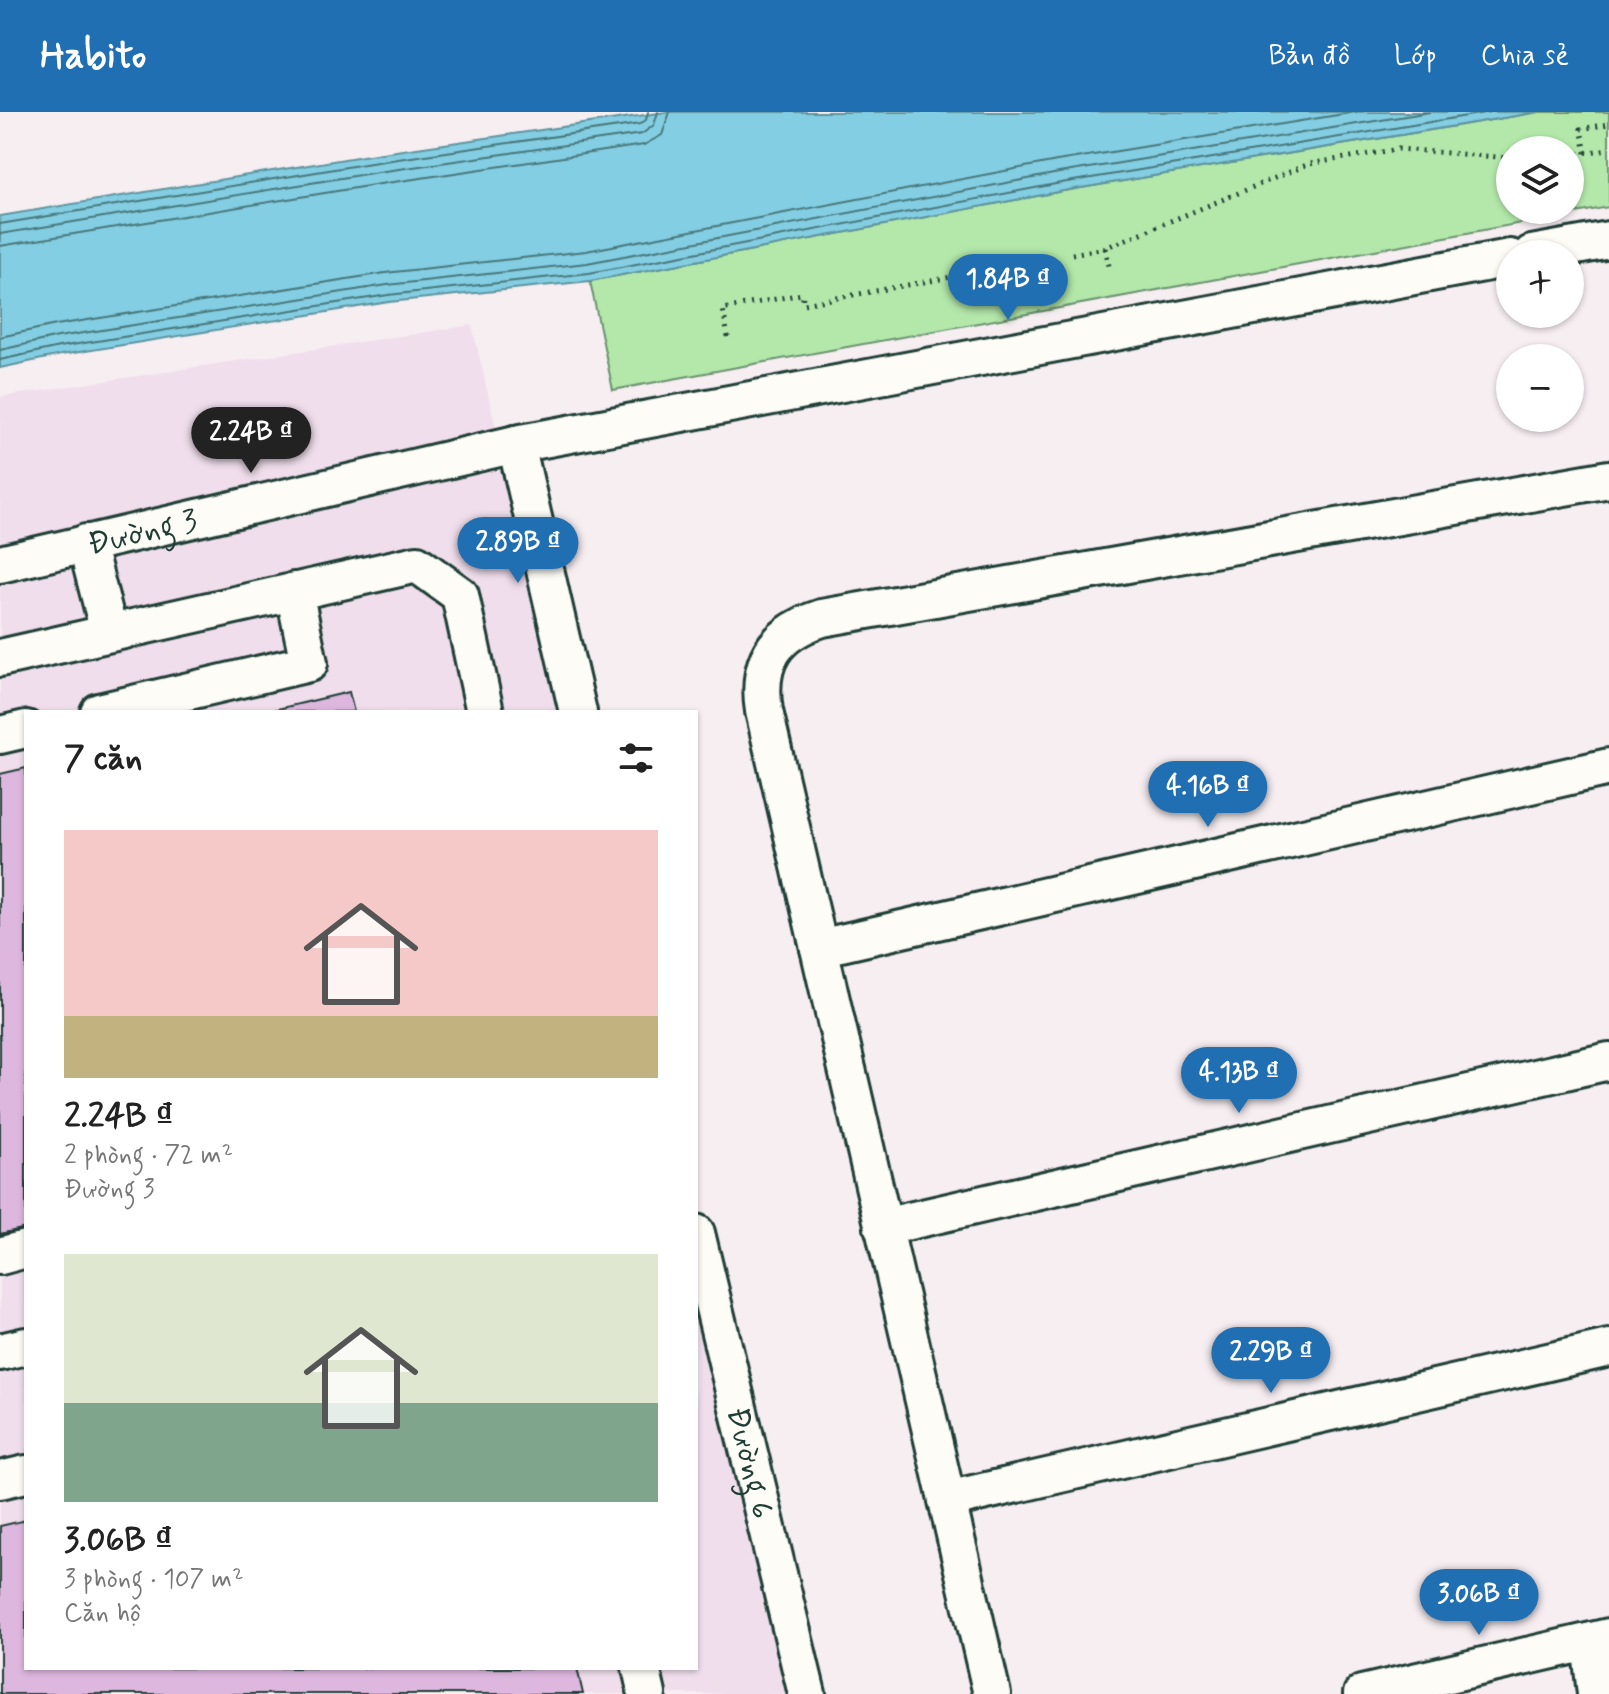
<!DOCTYPE html>
<html lang="vi">
<head>
<meta charset="utf-8">
<style>
  :root { --surface:#fff; --page:#f2f2f2; --text:#222; --muted:#767676; --accent:#1f6fb2 }
  body { margin:0; font-family:Mynerve,sans-serif; background:var(--page); color:var(--text); height:100vh; display:flex; flex-direction:column; font-size:30px; white-space:nowrap }
  * { box-sizing:border-box; margin:0 }
  p { font-size:26px; color:var(--muted) }
  .icon { flex:none; width:44px; height:44px; fill:none; stroke:currentColor; stroke-width:2; stroke-linecap:round; stroke-linejoin:round }
  .map { position:relative; flex:1; overflow:hidden }
  .details { position:absolute; left:24px; top:598px; width:674px; height:960px; display:flex; flex-direction:column; background:var(--surface); border-radius:0px; box-shadow:0 2px 6px #0004 }
  .details>* { flex:none }
  .tools { position:absolute; left:1496px; top:24px; display:grid; gap:16px }
  .tools a { display:grid; place-items:center; width:88px; height:88px; border-radius:50%; background:var(--surface); box-shadow:0 2px 6px #0004; font-size:40px }
  .price { position:absolute; translate:-50% -68px; padding:0 18px; border-radius:28px; background:var(--accent); color:#fff; font-size:26px; line-height:52px; filter:drop-shadow(0 2px 4px #0008) }
  .price::after { content:''; position:absolute; left:50%; top:48px; width:24px; height:18px; margin-left:-12px; background:inherit; clip-path:polygon(0 0,100% 0,50% 100%) }
  .price.on { background:#222; color:#fff }
  ul { padding:0; list-style:none }
  li { display:grid; align-content:center; gap:16px; height:424px; padding:0 40px }
  li span { display:grid; place-items:center; height:248px; border-radius:0px; color:#555 }
  li>.icon { margin-inline-start:auto }
  span .icon { width:144px; height:144px; fill:#fffc; stroke-width:1 }
  li b { font-size:34px }
  h2 { display:flex; justify-content:space-between; align-items:center; height:96px; padding:0 40px; font-size:34px }
  header { display:flex; align-items:center; gap:48px; box-sizing:border-box; height:112px; padding:0 40px; background:var(--accent); color:#fff }
  header strong { font-size:38px }
  nav { display:flex; gap:44px; margin-inline-start:auto; font-size:28px }
  .map>svg:first-child { display:block }
  .built { fill:#f0deec }
  .green { fill:#b3e8aa; stroke:#69926f; stroke-width:2; fill-rule:evenodd }
  .water { fill:#84cee4; stroke:#5c949e; stroke-width:2 }
  .lines { fill:none; stroke-linecap:round; stroke-linejoin:round }
  .shore { stroke:#47777a; stroke-width:2 }
  .building { fill:#deb7df; stroke:#1f3d34; stroke-width:2 }
  .minor-casing { stroke:#1f3d34; stroke-width:42 }
  .path { stroke:#1f3d34; stroke-width:5; stroke-dasharray:2 6; stroke-linecap:butt }
  .minor { stroke:#fdfcf7; stroke-width:36 }
  .labels { text-anchor:middle; stroke-width:8; stroke-linejoin:round; paint-order:stroke }
  .street-label { font-size:32px; fill:#1f3d34; stroke:#fdfcf7 }
</style>
</head>
<body>
<header>
<strong>Habito</strong>
<nav><a>Bản đồ</a><a>Lớp</a><a>Chia sẻ</a></nav>
</header>
<div class="map">
<svg width="1609" height="1582" viewBox="0 0 1609 1582">
  <rect width="100%" height="100%" fill="#f7eef2"/>
  <filter id="ink" filterUnits="userSpaceOnUse"><feTurbulence type="fractalNoise" baseFrequency=".0125" numOctaves="2"/><feDisplacementMap in="SourceGraphic" scale="16" xChannelSelector="R" yChannelSelector="G"/><feConvolveMatrix kernelMatrix="1 2 1 2 8 2 1 2 1" color-interpolation-filters="sRGB"/></filter>
  <g filter="url(#ink)">
    <path class="built" d="M472,213L562,600H26V1556H696V1173L791,1582H0V285Z"/>
    <path class="green" d="M1539,0H1609V95L613,278L590,169L1063,79ZM1510,38H1570V98H1510Z"/>
    <path class="water" d="M666,0H1539L1063,79L590,169L389,190L61,243L0,256V104L375,42Z"/>
    <g class="lines">
      <path class="shore" d="M0,112L377,50L640,12L646,8L648,0
        M0,122L378,60L642,22L654,13L658,0
        M0,134L380,72L644,33L662,23L670,0
        M0,225L56,213L385,161L586,139L1057,49L1356,0
        M0,238L58,225L387,173L587,151L1059,61L1430,0
        M0,248L59,235L388,183L589,161L1061,71L1491,0"/>
    </g>
    <path class="building" d="M349,580L354,600H265Z
      M26,656V1116L0,1122V662Z
      M26,1408V1556H577L583,1582H0V1414Z"/>
    <g class="lines">
      <g class="minor-casing">
        <g id="minor">
          <path d="M1532,142L1609,128"/>
          <path d="M516,332L578,600"/>
          <path d="M86,431L109,520"/>
          <path id="s1" d="M0,452L516,332L1510,146"/>
          <path d="M0,546L417,452L460,483L485,600"/>
          <path d="M99,600L309,551L294,479"/>
          <path d="M0,623L26,617"/>
          <path d="M819,836L1609,655"/>
          <path d="M883,1115L1609,949"/>
          <path id="s2" d="M696,1121L807,1582"/>
          <path d="M0,1144L26,1137"/>
          <path d="M0,1240L26,1234"/>
          <path d="M0,1368L26,1362"/>
          <path d="M947,1388L1609,1236"/>
          <path d="M1590,1530L1596,1582"/>
          <path d="M641,1556L647,1582"/>
          <path d="M992,1582L764,599C756,549 775,521 822,506L1609,367"/>
          <path d="M1362,1582L1609,1525"/>
        </g>
      </g>
      <path class="path" d="M1586,41L1581,17L1609,12
        M1570,43L1609,37
        M1105,136L1110,158
        M1072,142L1105,136L1309,52L1399,37L1510,46
        M728,225L723,197L802,182L804,192L957,164"/>
      <use href="#minor" class="minor"/>
    </g>
  </g>
  <g class="labels">
    <g class="street-label">
      <text dy="11" stroke="none"><textPath href="#s1" startOffset="146">Đường 3</textPath></text>
      <text dy="11" stroke="none"><textPath href="#s2" startOffset="236">Đường 6</textPath></text>
    </g>
  </g>
</svg>
<div class="tools">
<a><svg class="icon" aria-label="layers" viewBox="0 0 24 24"><path d="M12 4l9 5-9 5-9-5zM3 14l9 5 9-5"/></svg></a>
<a>+</a>
<a>−</a>
</div>
<b class="price" style="left:1008px;top:210px">1.84B ₫</b>
<b class="price on" style="left:251px;top:363px">2.24B ₫</b>
<b class="price" style="left:518px;top:473px">2.89B ₫</b>
<b class="price" style="left:1208px;top:717px">4.16B ₫</b>
<b class="price" style="left:1239px;top:1003px">4.13B ₫</b>
<b class="price" style="left:1271px;top:1283px">2.29B ₫</b>
<b class="price" style="left:1479px;top:1525px">3.06B ₫</b>
<section class="details">
<h2>7 căn<svg class="icon" aria-label="filters" viewBox="0 0 24 24"><path d="M4 7h16M4 17h16"/><circle cx="9" cy="7" r="2"/><circle cx="15" cy="17" r="2"/></svg></h2>
<ul>
<li><span style="background:linear-gradient(#f6c9c9 75%,#c2b280 0)"><svg class="icon" aria-label="home" viewBox="0 0 24 24"><path d="M3 11l9-7 9 7M6 9v11h12V9"/></svg></span><div><b>2.24B ₫</b><p>2 phòng · 72 m²</p><p>Đường 3</p></div></li>
<li><span style="background:linear-gradient(#dfe7d0 60%,#7fa58c 0)"><svg class="icon" aria-label="home" viewBox="0 0 24 24"><path d="M3 11l9-7 9 7M6 9v11h12V9"/></svg></span><div><b>3.06B ₫</b><p>3 phòng · 107 m²</p><p>Căn hộ</p></div></li>
</ul>
</section>
</div>
</body>
</html>
